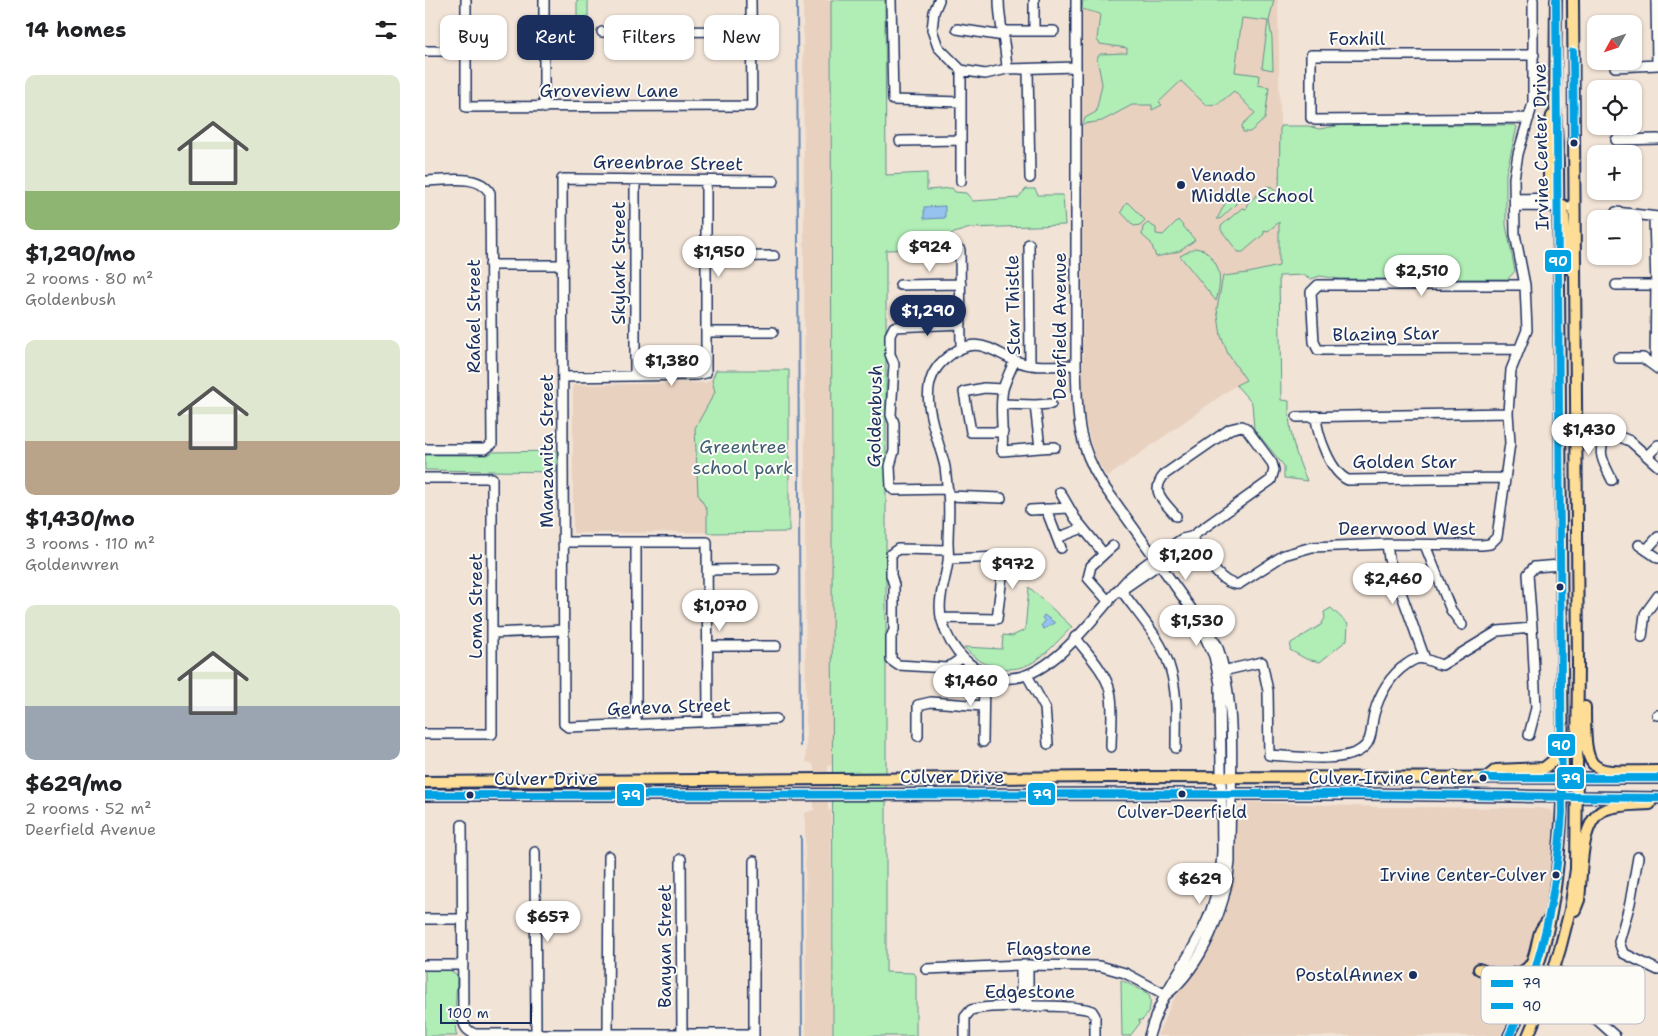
<!DOCTYPE html>
<html lang="en">
<head>
<meta charset="utf-8">
<style>
  :root { --surface:#fff; --page:#f6f6f6; --text:#202124; --muted:#757577; --accent:#1b2f5e }
  body { margin:0; font-family:"Shantell Sans",sans-serif; background:var(--page); color:var(--text); height:100vh; display:flex; flex-direction:column; font-size:19px; white-space:nowrap }
  * { box-sizing:border-box; margin:0 }
  p { font-size:16px; color:var(--muted) }
  .icon { flex:none; width:28px; height:28px; fill:none; stroke:currentColor; stroke-width:2; stroke-linecap:round; stroke-linejoin:round }
  .map { position:relative; flex:1; overflow:hidden }
  .side { display:flex; flex-direction:column; background:var(--surface); width:425px }
  .side>* { flex:none }
  .guide { position:absolute; left:15px; top:15px; width:475px; height:45px; display:flex; gap:10px }
  .needle { width:32px; rotate:230deg }
  .controls { position:absolute; left:1162px; top:15px; display:grid; gap:10px }
  .controls a { display:grid; place-items:center; width:55px; height:55px; border-radius:10px; background:var(--surface); box-shadow:0 1px 4px #0004; font-size:25px }
  .scale { position:absolute; left:15px; bottom:12px; width:92px; box-sizing:border-box; padding-left:5px; border:2px solid #1b2f5e; border-top:0; font-size:14px; line-height:18px; white-space:nowrap; color:#1b2f5e; -webkit-text-stroke:4px #fdfcf7; paint-order:stroke }
  .price { position:absolute; translate:-50% -42px; padding:0 11px; border-radius:18px; background:#fff; color:#222; font-size:16px; line-height:32px; filter:drop-shadow(0 1px 2px #0008) }
  .price::after { content:''; position:absolute; left:50%; top:30px; width:15px; height:11px; margin-left:-8px; background:inherit; clip-path:polygon(0 0,100% 0,50% 100%) }
  .price.selected { background:var(--accent); color:#fff }
  ul { padding:0; list-style:none }
  li { display:grid; align-content:center; gap:10px; height:265px; padding:0 25px }
  li span { display:grid; place-items:center; height:155px; border-radius:10px; color:#555 }
  li>.icon { margin-inline-start:auto }
  span .icon { width:90px; height:90px; fill:#fffc; stroke-width:1 }
  li b { font-size:21px }
  h2 { display:flex; justify-content:space-between; align-items:center; height:60px; padding:0 25px; font-size:21px }
  .chip { padding:0 18px; border-radius:10px; background:var(--surface); box-shadow:0 1px 4px #0004; font-size:18px; line-height:45px }
  .chip.selected { background:var(--accent); color:#fff }
  main { display:flex; flex:1; min-height:0 }
  .map>svg:first-child { display:block }
  .built { fill:#e9d1bf }
  .green { fill:#b0eeb5; stroke:#668e8a }
  .water { fill:#96c2ef; stroke:#6587b5 }
  .lines { fill:none; stroke-linecap:round; stroke-linejoin:round }
  .stream { stroke:#6587b5; stroke-width:2 }
  .minor-casing { stroke:#1b2f5e; stroke-width:12 }
  .major-casing { stroke:#1b2f5e; stroke-width:14 }
  .minor { stroke:#fdfcf7; stroke-width:9 }
  .major { stroke:#fedd96; stroke-width:10 }
  .bus-1-casing { stroke:#fdfcf7; stroke-width:11 }
  .bus-2-casing { stroke:#fdfcf7; stroke-width:11 }
  .bus-1 { stroke:#03a2e3; stroke-width:8 }
  .bus-2 { stroke:#03a2e3; stroke-width:8 }
  .bus-dot { fill:#1b2f5e; stroke:#fdfcf7; stroke-width:2 }
  .labels { text-anchor:middle; stroke-width:4; stroke-linejoin:round; paint-order:stroke }
  .bus-label { font-size:17px; fill:#1b2f5e; stroke:#fdfcf7; text-anchor:end }
  .street-label { font-size:18px; fill:#1b2f5e; stroke:#fdfcf7 }
  .poi-label { font-size:18px; fill:#1b2f5e; stroke:#fdfcf7; text-anchor:start }
  .park-label { font-size:18px; fill:#405f74; stroke:#fdfcf7 }
  .key { fill:#fdfcf7; stroke:#b9bec9; stroke-width:1 }
  .key-label { font-size:14px; fill:#1b2f5e }
  .line-badge { stroke:#fdfcf7; stroke-width:2 }
  .badge-label { font-size:14px; text-anchor:middle; font-weight:bold; fill:#fff }
</style>
</head>
<body>
<main>
<section class="side">
<h2>14 homes<svg class="icon" aria-label="filters" viewBox="0 0 24 24"><path d="M4 7h16M4 17h16"/><circle cx="9" cy="7" r="2"/><circle cx="15" cy="17" r="2"/></svg></h2>
<ul>
<li><span style="background:linear-gradient(#dfe7d0 75%,#8fb573 0)"><svg class="icon" aria-label="home" viewBox="0 0 24 24"><path d="M3 11l9-7 9 7M6 9v11h12V9"/></svg></span><div><b>$1,290/mo</b><p>2 rooms · 80 m²</p><p>Goldenbush</p></div></li>
<li><span style="background:linear-gradient(#dfe7d0 65%,#b9a48a 0)"><svg class="icon" aria-label="home" viewBox="0 0 24 24"><path d="M3 11l9-7 9 7M6 9v11h12V9"/></svg></span><div><b>$1,430/mo</b><p>3 rooms · 110 m²</p><p>Goldenwren</p></div></li>
<li><span style="background:linear-gradient(#dfe7d0 65%,#9aa5b1 0)"><svg class="icon" aria-label="home" viewBox="0 0 24 24"><path d="M3 11l9-7 9 7M6 9v11h12V9"/></svg></span><div><b>$629/mo</b><p>2 rooms · 52 m²</p><p>Deerfield Avenue</p></div></li>
</ul>
</section>
<div class="map">
<svg width="1233" height="1036" viewBox="0 0 1233 1036">
  <rect width="100%" height="100%" fill="#f1e3d6"/>
  <filter id="ink" filterUnits="userSpaceOnUse"><feTurbulence type="fractalNoise" baseFrequency=".02" numOctaves="2"/><feDisplacementMap in="SourceGraphic" scale="10" xChannelSelector="R" yChannelSelector="G"/><feConvolveMatrix kernelMatrix="1 2 1 2 8 2 1 2 1" color-interpolation-filters="sRGB"/></filter>
  <g filter="url(#ink)">
    <path class="built" d="M378,0H406L408,765L403,766V810H406L408,1036H381L380,813L389,810V766L387,763L381,762Z
      M657,0H853L855,126L854,374L840,372L811,385L682,477L670,458L658,413Z
      M364,370L328,532L148,533V385L280,383L289,378Z
      M825,802L957,807L1111,808L1125,810L1129,818L1128,853L1121,905L1094,1000L1075,1036H732L747,1002L782,948L803,905L810,865V818L813,808Z"/>
    <path class="green" d="M152,0H163V18L167,24L164,32H152Z
      M406,0H460L461,175L502,173V190L527,188L530,192L541,193L548,201L593,198L601,189H610L613,195H638L640,225L545,228L523,235H501V249L461,250V972L489,973L491,976V1036H408Z
      M658,0H849L844,21L847,38L848,70L837,68L843,21L817,18L810,72L834,75L833,85L844,87L840,119L825,132H818L817,125L830,113L809,91L793,104L781,105L756,81L734,102L737,105L727,110V105H707L677,121L658,124L660,118L671,112L677,84L672,58L675,54L702,53V48L675,44L672,40L675,14L657,9Z
      M917,125H1090L1092,127L1081,174V225L1090,271L1083,279H915L895,276L886,279L878,275L854,276L856,400L864,401C863,431 870,454 882,481L859,478V466L829,429L827,403L811,385L821,380L803,354L796,336L792,309L798,276L823,273L854,266V222L843,231L839,230V234L818,252H813L796,230V226L817,208L821,209L822,204L842,186L847,187L854,195L855,126H883L894,129Z
      M806,192L811,204L795,219H792Z
      M702,202L720,220L715,225L709,226L696,212Z
      M753,220L770,240L755,251L731,257L726,243L717,235L718,227L723,223L731,228V234L738,235Z
      M770,248L779,250C797,265 797,280 791,301L755,256Z
      M291,370H364V532L282,533V510L273,494L270,428L290,392L287,380Z
      M132,451V472L0,470V455H63L68,452Z
      M604,587L647,627C636,637 625,651 613,659C588,677 558,669 539,647L577,649L578,635L587,636L600,630Z
      M906,608L923,624L922,640L895,662L881,659L865,650L866,643L896,625L900,618L899,612Z
      M0,970H25L32,975C32,987 28,1028 32,1036H0Z
      M696,980L724,994C727,1004 725,1013 717,1020H714L715,1023L705,1036H697Z"/>
    <path class="water" d="M520,206V218L499,219V207Z
      M619,615L630,623L619,629L616,626L620,621L617,618Z"/>
    <g class="lines">
      <path class="stream" d="M372,0L375,746
        M376,836L377,1036"/>
      <g class="minor-casing">
        <path id="minor" d="M41,0V107L327,106L326,0
          M119,0V108
          M466,0L468,100L536,102
          M514,0L509,12L507,30L513,47L536,70L560,74L582,69L651,67
          M574,0C574,23 581,45 582,69
          M609,0V31
          M651,0V365C653,413 650,439 676,482L792,645C815,711 804,793 805,862C801,908 777,966 741,995
          M1231,0L1232,65
          M532,29L579,36
          M578,31H629
          M177,32L326,31
          M0,51H41
          M1190,67L1233,65
          M603,69L605,178
          M536,70V181
          M1104,118L890,120L886,118V55H1109
          M1191,140L1233,139
          M475,141L536,140
          M0,181C20,181 54,173 65,193L67,444L60,449H0
          M349,181L137,179L139,724L143,727L351,719
          M1090,199L1129,198
          M1090,206L1149,207
          M1191,212L1233,217
          M1229,217L1231,285L1230,366
          M604,244L605,365
          M535,250L536,348
          M282,257L349,256
          M65,265H138
          M475,285L536,284
          M1191,285H1231
          M282,332H348
          M1094,349L893,350L889,342L886,292L893,285H1100
          M1193,358H1218L1233,369
          M651,365C637,365 620,367 606,365C572,361 557,326 519,360C487,388 513,434 520,467C521,475 522,484 523,493C525,509 523,526 523,542C523,548 524,555 523,561C521,580 511,601 517,621C525,650 548,675 579,678C627,683 675,607 705,577C720,563 740,551 757,539L766,537L846,480L849,470L847,463L821,428L817,426L805,429L740,474C724,492 739,501 751,516
          M210,376V180
          M138,377L272,375L281,373V181
          M578,389L559,388L539,392L546,432H578
          M577,404L610,405L615,448L577,451C579,431 574,409 578,389C581,379 586,369 590,360
          M610,405L626,404
          M891,416C892,434 905,472 923,480L1080,478
          M872,417L1083,413
          M615,448L630,447
          M1222,456L1233,445
          M0,478H67V734H0
          M1187,480C1177,459 1171,453 1183,432L1205,441L1233,466
          M523,489L469,490L466,487L465,466L469,451V423L466,415L469,364L465,354V335L469,327L536,324
          M635,492L650,518L679,554L666,566L663,578L684,602
          M524,496L576,498
          M621,509L636,548
          M605,510L644,508
          M766,537C777,551 795,587 814,584L859,555L887,547L962,544L1057,545L1065,544L1072,537L1085,443L1083,413L1086,370L1102,330L1100,285L1090,234L1089,178L1093,154L1108,103V0
          M632,538L658,528
          M139,542H282L283,722
          M211,542V723
          M962,544L964,559L1000,659
          M1000,545L1026,610L1037,625
          M1214,545L1233,558
          M523,550L473,549L466,554V575L469,585V630L466,637V660L473,665L522,668L537,658
          M1221,550L1233,537
          M679,554L688,546
          M283,570L349,569
          M698,589L762,545L766,537
          M696,590C713,614 737,639 745,668C753,693 751,722 751,748
          M516,618L572,619L577,576L576,557L524,559
          M68,633L139,630
          M650,637C662,653 680,671 685,691C689,708 686,729 686,747
          M1217,637L1220,614L1233,596
          M283,646H351
          M793,672L837,662L843,691L844,755C868,756 913,763 934,751C949,742 945,729 949,714C954,695 965,675 982,664C986,661 993,657 999,659C1005,660 1011,664 1017,665L1073,631L1107,628L1103,574L1109,567L1135,565
          M602,675L620,708L623,744
          M1232,715H1233
          M1104,735L1111,708L1107,628
          M493,736V705L506,702L558,706
          M558,742L559,674
          M37,825L38,1018C39,1027 42,1031 50,1034H329
          M110,852L111,1034
          M1213,857L1205,903L1194,942L1198,953L1233,970
          M256,859L257,1034
          M329,861V1036
          M0,919H38
          M0,965H38
          M501,969L596,965L675,966L700,973L741,995
          M596,1007V965
          M603,1007V965
          M1152,1013L1171,1019L1190,1036
          M183,1034L184,856
          M540,1036V1017L546,1010C563,1005 653,1004 667,1011L670,1016V1036
          M724,1036C735,994 760,966 778,929C790,905 796,878 797,851L795,684L789,656L778,633"/>
      </g>
      <g class="major-casing">
        <path id="major" d="M1124,197V128L1127,116
          M1138,205L1142,258L1147,271
          M1160,707C1160,780 1165,771 1233,771
          M1061,778L1071,770L1119,768L1129,760L1132,743
          M0,782L685,777L1233,778
          M0,795L934,794L1233,798
          M1150,910L1154,900C1157,876 1154,821 1179,810C1193,804 1210,805 1225,804
          M1054,969L1092,982L1103,995
          M1090,973C1111,972 1110,948 1115,932C1117,927 1121,923 1124,919
          M1109,979L1114,986L1110,1005
          M1084,1036C1128,953 1135,871 1138,779L1133,163L1130,105L1131,0
          M1103,1036L1123,988L1135,949L1145,910L1151,869L1153,664L1148,0"/>
      </g>
      <use href="#minor" class="minor"/>
      <use href="#major" class="major"/>
      <g class="bus-1-casing">
        <path id="bus-1" d="M1058,778H1233
          M0,795L934,794L1233,798"/>
      </g>
      <g class="bus-2-casing">
        <path id="bus-2" d="M1148,52L1149,143
          M1084,1036C1119,962 1131,894 1137,813L1131,0"/>
      </g>
      <use href="#bus-1" class="bus-1"/>
      <use href="#bus-2" class="bus-2"/>
    </g>
  </g>
  <g class="bus-dot">
    <circle cx="1149" cy="143" r="4.5"/>
    <circle cx="756" cy="185" r="5"/>
    <circle cx="1135" cy="587" r="4.5"/>
    <circle cx="1058" cy="778" r="4.5"/>
    <circle cx="757" cy="794" r="4.5"/>
    <circle cx="45" cy="795" r="4.5"/>
    <circle cx="1131" cy="875" r="4.5"/>
    <circle cx="988" cy="975" r="5"/>
  </g>
  <g class="labels">
    <g class="bus-label">
      <text x="1049" y="784">Culver-Irvine Center</text>
      <text x="757" y="818" text-anchor="middle">Culver-Deerfield</text>
      <text x="1122" y="881">Irvine Center-Culver</text>
    </g>
    <g class="street-label">
      <text x="932" y="45">Foxhill</text>
      <text x="184" y="97">Groveview Lane</text>
      <text transform="translate(1116 147) rotate(-91)" y="6">Irvine Center Drive</text>
      <text transform="translate(243 163) rotate(1)" y="6">Greenbrae Street</text>
      <text transform="translate(194 263) rotate(-90)" y="6">Skylark Street</text>
      <text transform="translate(588 305) rotate(-91)" y="6">Star Thistle</text>
      <text transform="translate(49 316) rotate(-90)" y="6">Rafael Street</text>
      <text transform="translate(635 326) rotate(-90)" y="6">Deerfield Avenue</text>
      <text transform="translate(961 334) rotate(-1)" y="6">Blazing Star</text>
      <text transform="translate(450 416) rotate(-89)" y="6">Goldenbush</text>
      <text transform="translate(122 451) rotate(-90)" y="6">Manzanita Street</text>
      <text x="980" y="468">Golden Star</text>
      <text x="982" y="535">Deerwood West</text>
      <text transform="translate(51 606) rotate(-90)" y="6">Loma Street</text>
      <text transform="translate(244 707) rotate(-2)" y="6">Geneva Street</text>
      <text x="527" y="783">Culver Drive</text>
      <text x="121" y="785">Culver Drive</text>
      <text transform="translate(240 946) rotate(-90)" y="6">Banyan Street</text>
      <text x="624" y="955">Flagstone</text>
      <text x="605" y="998">Edgestone</text>
    </g>
    <g class="poi-label">
      <text x="766" y="181">Venado<tspan x="766" dy="21">Middle School</tspan></text>
      <text x="978" y="981" text-anchor="end">PostalAnnex</text>
    </g>
    <g class="park-label">
      <text x="318" y="453">Greentree<tspan x="318" dy="21">school park</tspan></text>
    </g>
  </g>
  <rect x="1056" y="966" width="164" height="58" rx="8" class="key"/>
  <rect x="1066" y="980" width="22" height="7" fill="#03a2e3"/>
  <rect x="1066" y="1003" width="22" height="6" fill="#03a2e3"/>
  <g class="key-label">
    <text x="1097" y="988">79</text>
    <text x="1097" y="1011">90</text>
  </g>
  <g class="line-badge">
    <rect x="1119" y="249" width="28" height="24" rx="5" fill="#03a2e3"/>
    <rect x="1122" y="733" width="29" height="24" rx="5" fill="#03a2e3"/>
    <rect x="1131" y="766" width="29" height="24" rx="5" fill="#03a2e3"/>
    <rect x="602" y="782" width="29" height="24" rx="5" fill="#03a2e3"/>
    <rect x="191" y="783" width="29" height="24" rx="5" fill="#03a2e3"/>
  </g>
  <g class="badge-label">
    <text x="1133" y="266">90</text>
    <text x="1136" y="750">90</text>
    <text x="1146" y="783">79</text>
    <text x="617" y="799">79</text>
    <text x="206" y="800">79</text>
  </g>
</svg>
<div class="controls">
<a><svg class="needle" viewBox="-14 -14 28 28"><path d="M0-13l5 13h-10z" fill="#e53935"/><path d="M0 13l5-13h-10z" fill="#757577"/></svg></a>
<a><svg class="icon" aria-label="locate" viewBox="0 0 24 24"><circle cx="12" cy="12" r="6"/><path d="M12 2v4M12 18v4M2 12h4M18 12h4"/></svg></a>
<a>+</a>
<a>−</a>
</div>
<div class="scale">100 m</div>
<b class="price" style="left:505px;top:273px">$924</b>
<b class="price" style="left:294px;top:278px">$1,950</b>
<b class="price" style="left:997px;top:297px">$2,510</b>
<b class="price selected" style="left:503px;top:337px">$1,290</b>
<b class="price" style="left:247px;top:387px">$1,380</b>
<b class="price" style="left:1164px;top:456px">$1,430</b>
<b class="price" style="left:761px;top:581px">$1,200</b>
<b class="price" style="left:588px;top:590px">$972</b>
<b class="price" style="left:968px;top:605px">$2,460</b>
<b class="price" style="left:295px;top:632px">$1,070</b>
<b class="price" style="left:772px;top:647px">$1,530</b>
<b class="price" style="left:546px;top:707px">$1,460</b>
<b class="price" style="left:775px;top:905px">$629</b>
<b class="price" style="left:123px;top:943px">$657</b>
<div class="guide">
<a class="chip">Buy</a>
<a class="chip selected">Rent</a>
<a class="chip">Filters</a>
<a class="chip">New</a>
</div>
</div>
</main>
</body>
</html>
